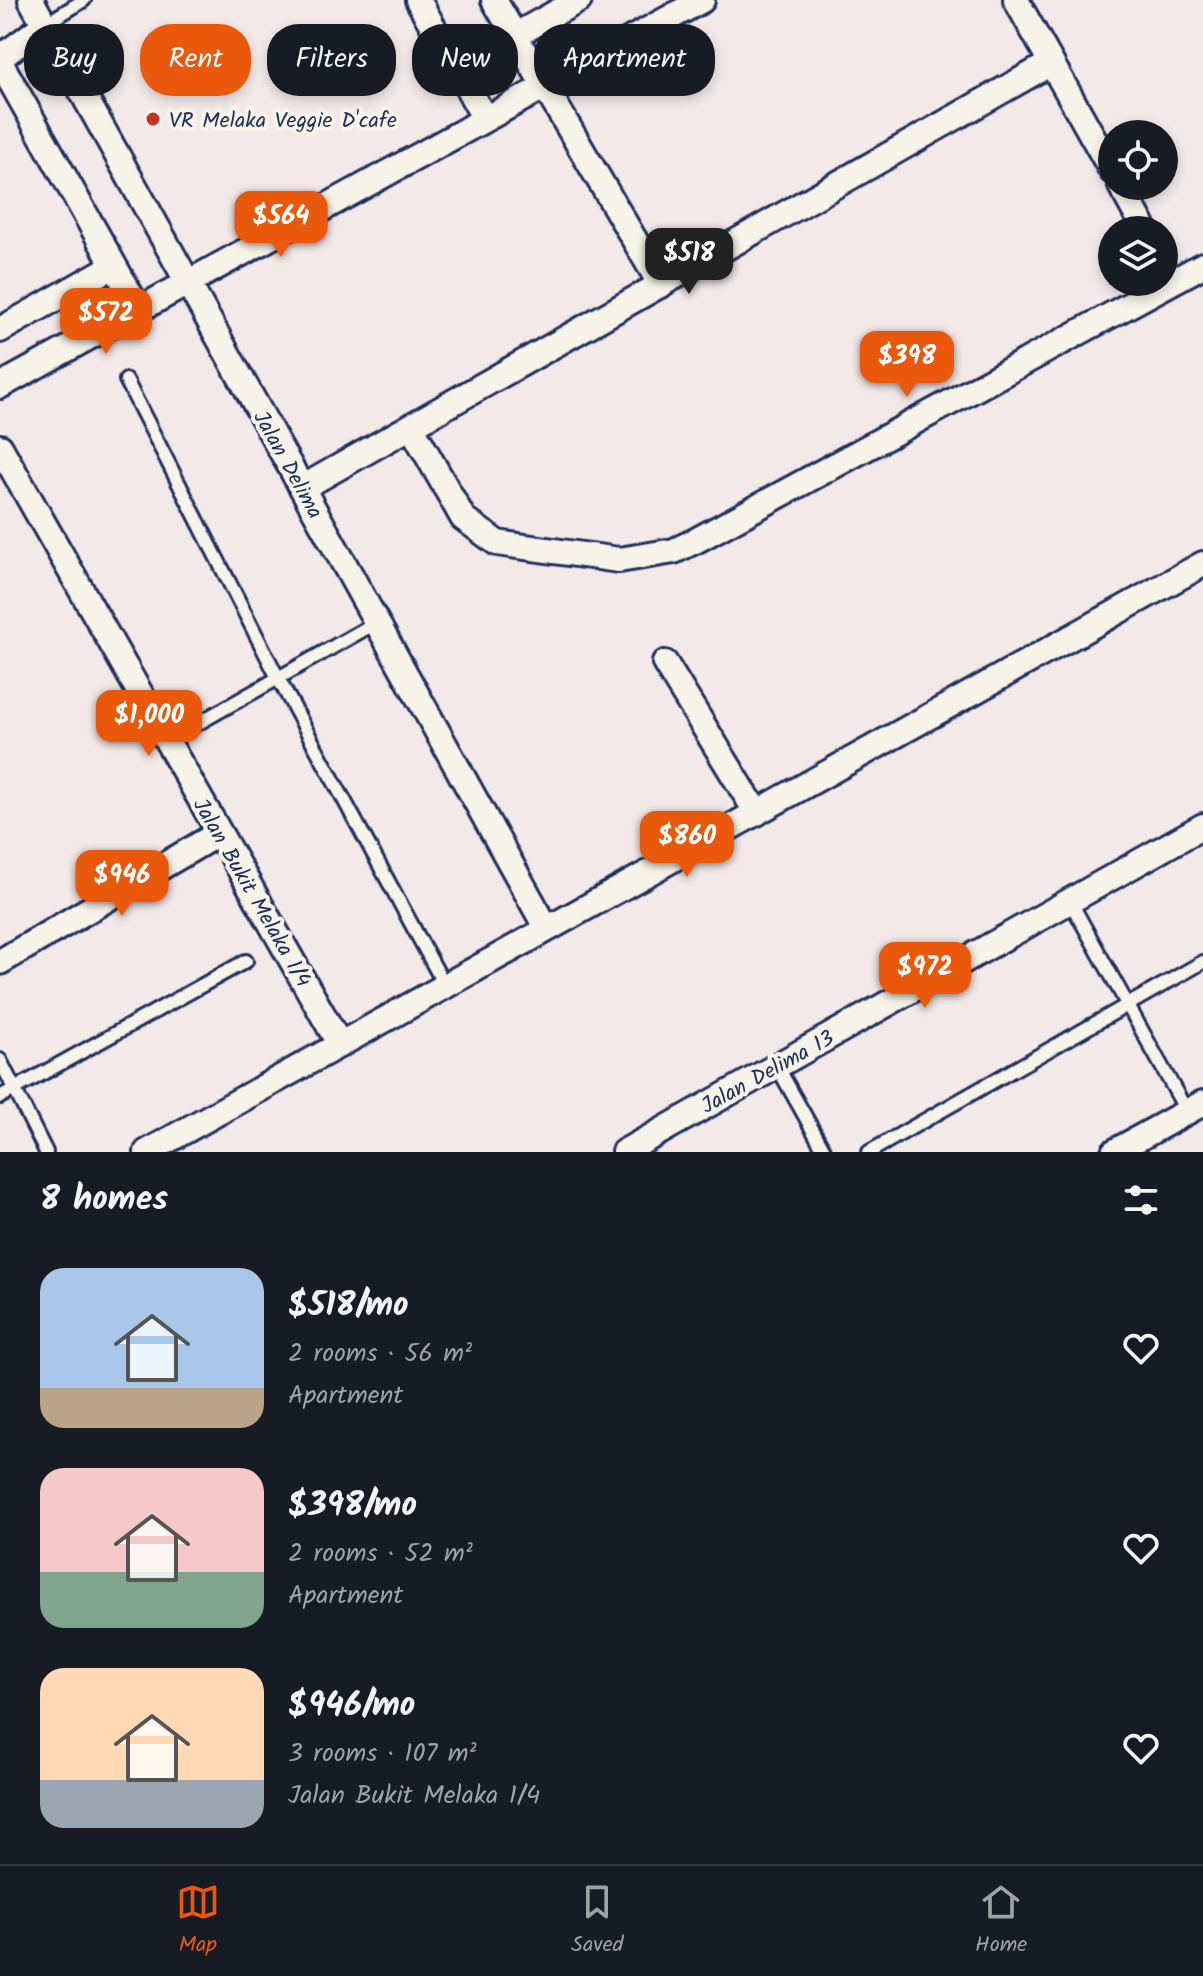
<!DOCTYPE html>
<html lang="en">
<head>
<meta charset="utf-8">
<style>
  :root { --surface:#171b24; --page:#20242c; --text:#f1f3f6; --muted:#9ea1a6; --line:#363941; --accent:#ea580c }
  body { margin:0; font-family:Kalam,sans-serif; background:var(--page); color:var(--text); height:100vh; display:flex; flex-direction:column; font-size:30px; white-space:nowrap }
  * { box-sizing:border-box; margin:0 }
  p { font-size:26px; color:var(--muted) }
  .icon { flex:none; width:44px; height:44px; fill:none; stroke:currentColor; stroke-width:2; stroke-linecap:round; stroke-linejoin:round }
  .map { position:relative; height:1152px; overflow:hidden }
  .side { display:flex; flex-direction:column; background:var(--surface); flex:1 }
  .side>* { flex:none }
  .hud { position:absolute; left:24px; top:24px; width:800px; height:72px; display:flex; gap:16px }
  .buttons { position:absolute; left:1098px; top:120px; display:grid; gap:16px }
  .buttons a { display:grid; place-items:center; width:80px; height:80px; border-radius:50%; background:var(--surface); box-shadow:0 4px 12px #0003; font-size:40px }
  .price { position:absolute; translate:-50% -68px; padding:0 18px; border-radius:16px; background:var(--accent); color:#fff; font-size:26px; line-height:52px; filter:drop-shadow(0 2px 4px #0008) }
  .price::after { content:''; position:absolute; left:50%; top:48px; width:24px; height:18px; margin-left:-12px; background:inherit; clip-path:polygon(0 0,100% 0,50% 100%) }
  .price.on { background:#222; color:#fff }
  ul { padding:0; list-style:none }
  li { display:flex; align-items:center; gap:24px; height:200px; padding:0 40px }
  li span { display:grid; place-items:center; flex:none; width:224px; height:160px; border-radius:24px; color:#555 }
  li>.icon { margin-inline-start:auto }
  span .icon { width:96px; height:96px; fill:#fffc; stroke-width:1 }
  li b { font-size:34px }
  h2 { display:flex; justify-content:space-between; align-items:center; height:96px; padding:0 40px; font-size:34px }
  .pill { padding:0 28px; border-radius:32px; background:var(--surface); box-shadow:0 4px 12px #0003; font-size:28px; line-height:72px }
  .pill.on { background:var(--accent); color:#fff }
  .tabs { display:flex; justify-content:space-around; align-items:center; height:112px; border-top:2px solid var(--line); background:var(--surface); font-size:22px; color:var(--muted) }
  .tabs a { display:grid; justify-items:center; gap:4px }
  .tabs .on { color:var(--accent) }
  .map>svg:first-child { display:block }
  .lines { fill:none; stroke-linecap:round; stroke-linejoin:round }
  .lane-casing { stroke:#1b2f5e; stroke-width:18 }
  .street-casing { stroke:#1b2f5e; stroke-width:30 }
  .lane { stroke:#f7f3e8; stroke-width:12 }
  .street { stroke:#f7f3e8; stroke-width:24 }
  .poi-dot { fill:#c8321e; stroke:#f7f3e8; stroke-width:3 }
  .labels { text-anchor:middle; stroke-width:8; stroke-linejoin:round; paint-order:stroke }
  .poi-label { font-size:22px; fill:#1b2f5e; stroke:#f7f3e8; text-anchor:start }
  .street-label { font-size:22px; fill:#1b2f5e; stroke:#f7f3e8 }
</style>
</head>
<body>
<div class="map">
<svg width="1203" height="1152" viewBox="0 0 1203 1152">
  <rect width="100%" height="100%" fill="#f4e9e9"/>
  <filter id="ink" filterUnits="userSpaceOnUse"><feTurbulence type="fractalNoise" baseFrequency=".0125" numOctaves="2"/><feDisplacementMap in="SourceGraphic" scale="16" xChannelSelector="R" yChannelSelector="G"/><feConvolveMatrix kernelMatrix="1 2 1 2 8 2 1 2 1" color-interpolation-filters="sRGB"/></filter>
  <g filter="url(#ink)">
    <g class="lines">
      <g class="lane-casing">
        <path id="lane" d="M44,25L84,0
          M126,380L278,678L445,986
          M167,741L377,622
          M1070,901L1187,1112
          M0,1060L46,1152
          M777,1066L825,1152
          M0,1097L246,961
          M869,1152L1203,962"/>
      </g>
      <g class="street-casing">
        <path id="street" d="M31,0L547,929
          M418,0L485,119
          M494,0L661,285
          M1016,0L1112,171
          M514,36L579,0
          M0,58L44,25
          M0,62L139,310
          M1121,186L1145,230
          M0,330L113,266
          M0,386L702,0
          M411,426L463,518L497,543L619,560L674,551L697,540L1203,265
          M0,447L340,1045
          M302,488L1051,63
          M665,663L757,813
          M0,962L219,833
          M147,1152L1203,564
          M624,1152L1203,826
          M1114,1152L1203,1103"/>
      </g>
      <use href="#lane" class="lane"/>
      <use href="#street" class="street"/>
    </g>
  </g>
  <circle class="poi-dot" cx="153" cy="119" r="8"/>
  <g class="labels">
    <g class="poi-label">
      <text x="169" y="127">VR Melaka Veggie D'cafe</text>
    </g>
    <g class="street-label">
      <text transform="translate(289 464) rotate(61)" y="8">Jalan Delima</text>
      <text transform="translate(253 892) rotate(60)" y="8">Jalan Bukit Melaka 1/4</text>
      <text transform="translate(767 1071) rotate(-29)" y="8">Jalan Delima 13</text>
    </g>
  </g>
</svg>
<div class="buttons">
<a><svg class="icon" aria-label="locate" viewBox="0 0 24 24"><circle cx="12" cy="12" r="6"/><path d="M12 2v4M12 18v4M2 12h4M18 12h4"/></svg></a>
<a><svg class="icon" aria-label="layers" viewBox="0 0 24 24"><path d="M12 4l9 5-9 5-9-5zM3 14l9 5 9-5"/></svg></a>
</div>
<b class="price" style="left:281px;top:259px">$564</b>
<b class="price on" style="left:689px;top:296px">$518</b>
<b class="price" style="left:106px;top:356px">$572</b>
<b class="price" style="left:907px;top:399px">$398</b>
<b class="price" style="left:149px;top:758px">$1,000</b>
<b class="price" style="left:687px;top:879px">$860</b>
<b class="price" style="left:122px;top:918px">$946</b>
<b class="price" style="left:925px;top:1010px">$972</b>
<div class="hud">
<a class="pill">Buy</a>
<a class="pill on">Rent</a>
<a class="pill">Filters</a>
<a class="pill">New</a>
<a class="pill">Apartment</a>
</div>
</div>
<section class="side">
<h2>8 homes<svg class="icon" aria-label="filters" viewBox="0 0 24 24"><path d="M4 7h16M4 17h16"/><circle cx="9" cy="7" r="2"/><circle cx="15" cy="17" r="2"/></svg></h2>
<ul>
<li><span style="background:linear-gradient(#a9c7e8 75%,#b9a48a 0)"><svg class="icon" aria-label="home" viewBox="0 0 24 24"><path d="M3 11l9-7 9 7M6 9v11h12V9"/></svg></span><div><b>$518/mo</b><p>2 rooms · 56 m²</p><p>Apartment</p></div><svg class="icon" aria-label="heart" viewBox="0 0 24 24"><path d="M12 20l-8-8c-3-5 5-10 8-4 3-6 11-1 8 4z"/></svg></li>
<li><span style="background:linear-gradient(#f6c9c9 65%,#7fa58c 0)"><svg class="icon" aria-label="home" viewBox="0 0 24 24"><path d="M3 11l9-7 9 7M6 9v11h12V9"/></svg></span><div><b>$398/mo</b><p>2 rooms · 52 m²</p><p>Apartment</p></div><svg class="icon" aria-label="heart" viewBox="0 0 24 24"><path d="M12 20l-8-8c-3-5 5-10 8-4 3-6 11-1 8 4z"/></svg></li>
<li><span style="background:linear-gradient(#ffd9b3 70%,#9aa5b1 0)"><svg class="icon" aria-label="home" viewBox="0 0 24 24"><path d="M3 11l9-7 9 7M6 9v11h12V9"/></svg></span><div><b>$946/mo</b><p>3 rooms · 107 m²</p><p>Jalan Bukit Melaka 1/4</p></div><svg class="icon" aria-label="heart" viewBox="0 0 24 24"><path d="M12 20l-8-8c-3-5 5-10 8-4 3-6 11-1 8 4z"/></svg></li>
</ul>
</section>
<nav class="tabs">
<a class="on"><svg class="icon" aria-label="map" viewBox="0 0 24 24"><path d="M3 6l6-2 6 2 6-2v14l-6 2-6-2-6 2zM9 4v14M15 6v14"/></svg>Map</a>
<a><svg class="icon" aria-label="saved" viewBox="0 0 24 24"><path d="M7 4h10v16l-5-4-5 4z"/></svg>Saved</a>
<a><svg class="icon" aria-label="home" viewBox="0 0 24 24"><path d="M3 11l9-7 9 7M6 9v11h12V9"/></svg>Home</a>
</nav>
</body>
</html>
